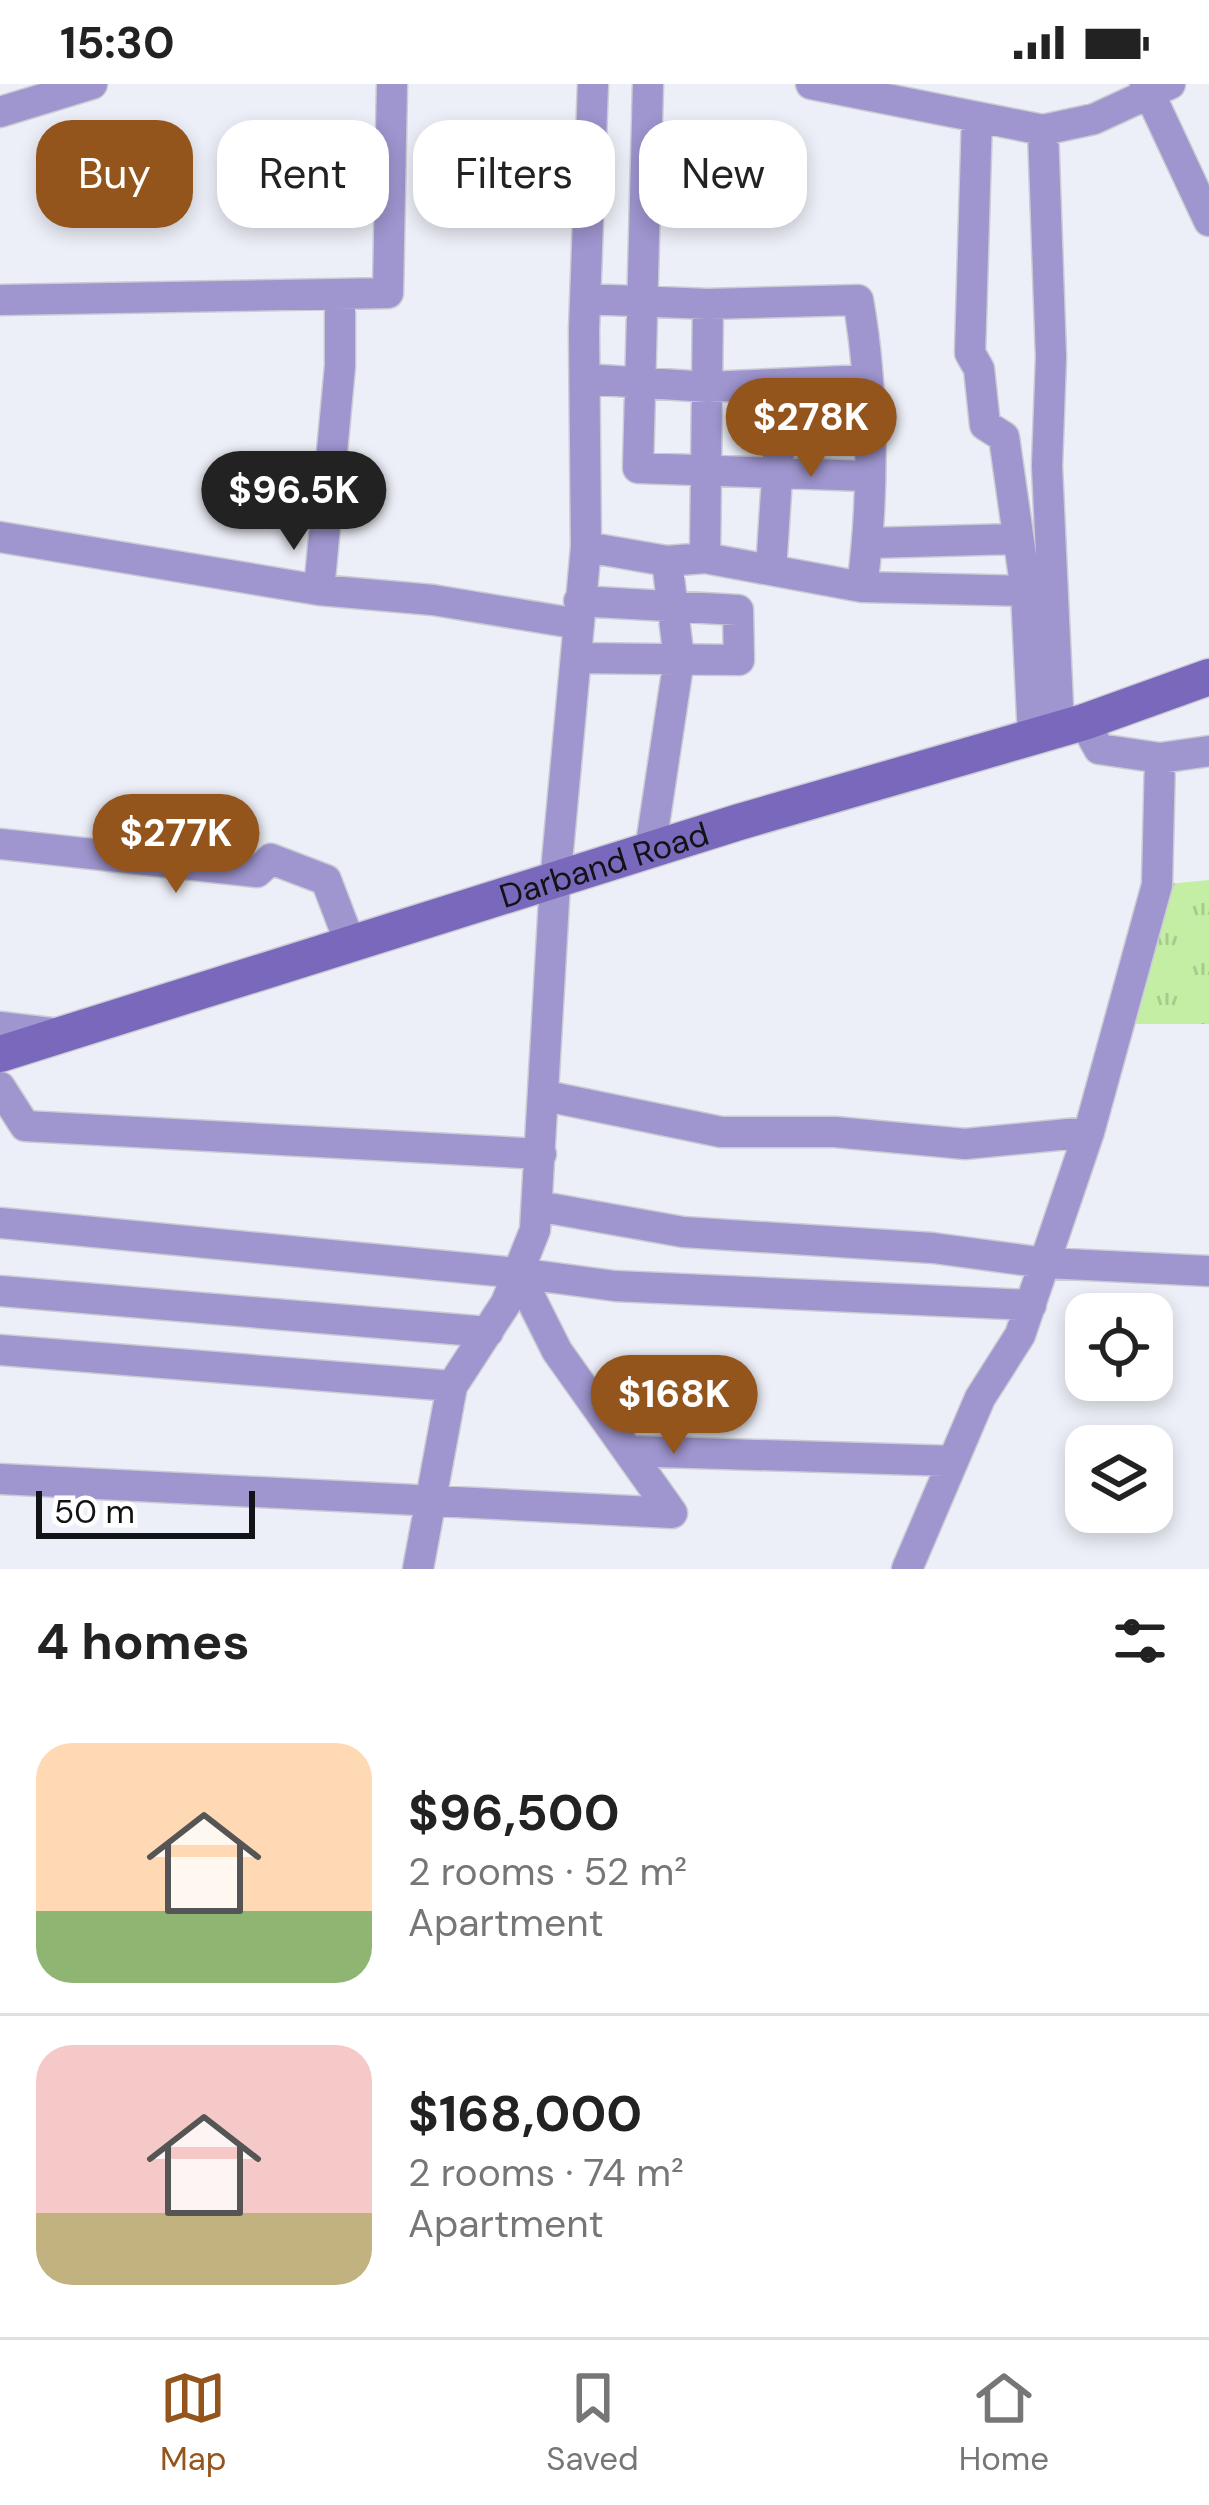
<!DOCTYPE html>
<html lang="en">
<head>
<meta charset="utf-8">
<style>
  :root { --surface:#fff; --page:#f2f2f2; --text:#222; --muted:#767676; --line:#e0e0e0; --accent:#94551d }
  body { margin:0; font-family:"DM Sans",sans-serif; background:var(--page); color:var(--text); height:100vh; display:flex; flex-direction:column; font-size:45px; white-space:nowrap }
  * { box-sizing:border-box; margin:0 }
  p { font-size:39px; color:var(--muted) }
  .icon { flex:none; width:66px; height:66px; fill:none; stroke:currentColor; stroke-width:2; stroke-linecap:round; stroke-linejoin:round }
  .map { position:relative; height:1485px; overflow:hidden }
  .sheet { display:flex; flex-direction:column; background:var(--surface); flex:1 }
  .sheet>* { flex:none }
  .banner { position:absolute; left:36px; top:36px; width:1137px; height:108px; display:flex; gap:24px }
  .buttons { position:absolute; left:1065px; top:1209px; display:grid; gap:24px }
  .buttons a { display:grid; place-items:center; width:108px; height:108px; border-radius:24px; background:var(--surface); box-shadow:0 6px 18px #0003; font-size:60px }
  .scale { position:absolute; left:36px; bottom:30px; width:219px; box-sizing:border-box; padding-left:12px; border:6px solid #121316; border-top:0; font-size:33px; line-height:42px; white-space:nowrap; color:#121316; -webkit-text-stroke:9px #fff; paint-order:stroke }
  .price { position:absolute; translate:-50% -102px; padding:0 27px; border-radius:42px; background:var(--accent); color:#fff; font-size:39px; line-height:78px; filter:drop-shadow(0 3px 6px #0008) }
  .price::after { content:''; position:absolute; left:50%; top:72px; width:36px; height:27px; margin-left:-18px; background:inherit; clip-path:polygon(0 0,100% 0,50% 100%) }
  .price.active { background:#222; color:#fff }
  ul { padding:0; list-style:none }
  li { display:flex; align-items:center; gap:36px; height:300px; padding:0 36px }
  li+li { border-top:3px solid var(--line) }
  li span { display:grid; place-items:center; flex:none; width:336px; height:240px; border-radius:36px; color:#555 }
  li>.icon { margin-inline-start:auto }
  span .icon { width:144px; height:144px; fill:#fffc; stroke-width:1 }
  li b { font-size:51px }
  h2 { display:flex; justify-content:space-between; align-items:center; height:144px; padding:0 36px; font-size:51px }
  .tag { padding:0 42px; border-radius:36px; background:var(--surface); box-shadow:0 6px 18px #0003; font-size:42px; line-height:108px }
  .tag.active { background:var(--accent); color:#fff }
  .status { display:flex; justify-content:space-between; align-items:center; height:84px; padding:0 60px; background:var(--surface); direction:ltr }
  .status svg { height:33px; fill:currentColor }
  .tabs { display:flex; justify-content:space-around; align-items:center; height:168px; border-top:3px solid var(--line); background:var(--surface); font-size:33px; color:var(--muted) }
  .tabs a { display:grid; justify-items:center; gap:6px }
  .tabs .active { color:var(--accent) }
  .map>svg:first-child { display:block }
  .grass { fill:url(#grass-tufts) }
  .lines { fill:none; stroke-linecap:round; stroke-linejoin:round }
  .street-casing { stroke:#caccd4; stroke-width:33 }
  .secondary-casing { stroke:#caccd4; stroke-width:39 }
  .street { stroke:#9f95cf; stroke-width:30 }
  .secondary { stroke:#7968bb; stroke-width:36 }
  .labels { text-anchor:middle; stroke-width:9; stroke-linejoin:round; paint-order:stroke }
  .street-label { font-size:33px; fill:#121316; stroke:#fff }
</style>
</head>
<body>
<div class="status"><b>15:30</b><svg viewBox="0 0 49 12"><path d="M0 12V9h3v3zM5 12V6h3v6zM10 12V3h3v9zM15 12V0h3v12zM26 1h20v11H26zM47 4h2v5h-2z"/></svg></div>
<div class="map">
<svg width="1209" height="1485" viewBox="0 0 1209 1485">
  <defs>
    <pattern id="grass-tufts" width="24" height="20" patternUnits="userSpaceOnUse" patternTransform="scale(3)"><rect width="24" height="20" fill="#c5eea5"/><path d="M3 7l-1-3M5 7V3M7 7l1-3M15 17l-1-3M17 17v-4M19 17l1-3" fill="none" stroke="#a8cb8d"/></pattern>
  </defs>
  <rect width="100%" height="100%" fill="#edeff8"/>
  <path class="grass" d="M1209,796V940H1130L1157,801Z"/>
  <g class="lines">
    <g class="street-casing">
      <path id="street" d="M648,0L638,384L866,392
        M811,0L1043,46L1094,35L1170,0
        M1145,0L1209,137
        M0,28L92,0
        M977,33L970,269L979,285L985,341L1004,353L1026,507L1033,653
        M1043,46L1051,273L1047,382L1059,644
        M585,215L708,220L858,216C874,305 874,414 862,503
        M0,216L388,209L392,0
        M585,295L708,303L867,296
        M0,453L319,506L433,516L579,540
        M868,459L1015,455
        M586,463L667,477L705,474L862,503L1026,507
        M705,474L708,220
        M771,486L783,301
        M319,506L340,282V210
        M578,574L739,576L738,526L579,517
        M1084,638L1099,665L1160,674L1209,667
        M0,760L257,788L271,775L326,796L350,859
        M650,767L679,575L667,477
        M0,943L60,950
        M0,1003L25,1042L541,1070
        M546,1012L721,1048H835L965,1060L1089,1048
        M537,1122L683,1148L933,1164L1046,1179L1209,1187
        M0,1139L518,1189L557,1267L672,1429L0,1395
        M518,1189L615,1202L1031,1221
        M0,1207L488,1248
        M0,1266L452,1302
        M630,1367L953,1377
        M418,1485L452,1302L506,1219L535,1146L555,799L586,463L584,246L593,0
        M907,1485L980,1314L1020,1251L1089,1048L1157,801L1160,674"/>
    </g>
    <g class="secondary-casing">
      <g id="secondary">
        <path id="s1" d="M0,970L739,738L1084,638L1209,593"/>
      </g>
    </g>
    <use href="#street" class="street"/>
    <use href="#secondary" class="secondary"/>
  </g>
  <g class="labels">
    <g class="street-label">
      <text dy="12" stroke="none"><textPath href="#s1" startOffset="633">Darband Road</textPath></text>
    </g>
  </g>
</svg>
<div class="buttons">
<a><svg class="icon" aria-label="locate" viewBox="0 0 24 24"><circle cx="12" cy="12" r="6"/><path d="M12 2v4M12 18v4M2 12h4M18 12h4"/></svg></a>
<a><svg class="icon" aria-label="layers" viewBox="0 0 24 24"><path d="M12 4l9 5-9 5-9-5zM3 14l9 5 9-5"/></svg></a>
</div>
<div class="scale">50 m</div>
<b class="price" style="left:811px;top:396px">$278K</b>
<b class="price active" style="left:294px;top:469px">$96.5K</b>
<b class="price" style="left:176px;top:812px">$277K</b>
<b class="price" style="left:674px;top:1373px">$168K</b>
<div class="banner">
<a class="tag active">Buy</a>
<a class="tag">Rent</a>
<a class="tag">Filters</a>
<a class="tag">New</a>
</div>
</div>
<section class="sheet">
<h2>4 homes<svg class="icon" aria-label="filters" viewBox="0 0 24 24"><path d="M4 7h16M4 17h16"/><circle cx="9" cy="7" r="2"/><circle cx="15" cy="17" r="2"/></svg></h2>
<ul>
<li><span style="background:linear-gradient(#ffd9b3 70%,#8fb573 0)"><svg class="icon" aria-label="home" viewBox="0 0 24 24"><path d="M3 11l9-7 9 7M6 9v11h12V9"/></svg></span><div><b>$96,500</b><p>2 rooms · 52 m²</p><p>Apartment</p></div></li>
<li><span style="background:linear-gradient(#f6c9c9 70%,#c2b280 0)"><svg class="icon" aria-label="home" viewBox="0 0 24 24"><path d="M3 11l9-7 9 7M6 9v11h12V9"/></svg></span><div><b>$168,000</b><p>2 rooms · 74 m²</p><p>Apartment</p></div></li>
</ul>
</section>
<nav class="tabs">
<a class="active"><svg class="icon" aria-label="map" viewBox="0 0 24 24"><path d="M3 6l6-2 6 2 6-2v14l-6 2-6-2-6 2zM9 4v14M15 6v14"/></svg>Map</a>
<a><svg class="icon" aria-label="saved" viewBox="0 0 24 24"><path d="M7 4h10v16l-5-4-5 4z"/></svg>Saved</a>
<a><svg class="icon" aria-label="home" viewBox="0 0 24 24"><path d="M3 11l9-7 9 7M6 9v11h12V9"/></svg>Home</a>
</nav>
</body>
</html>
